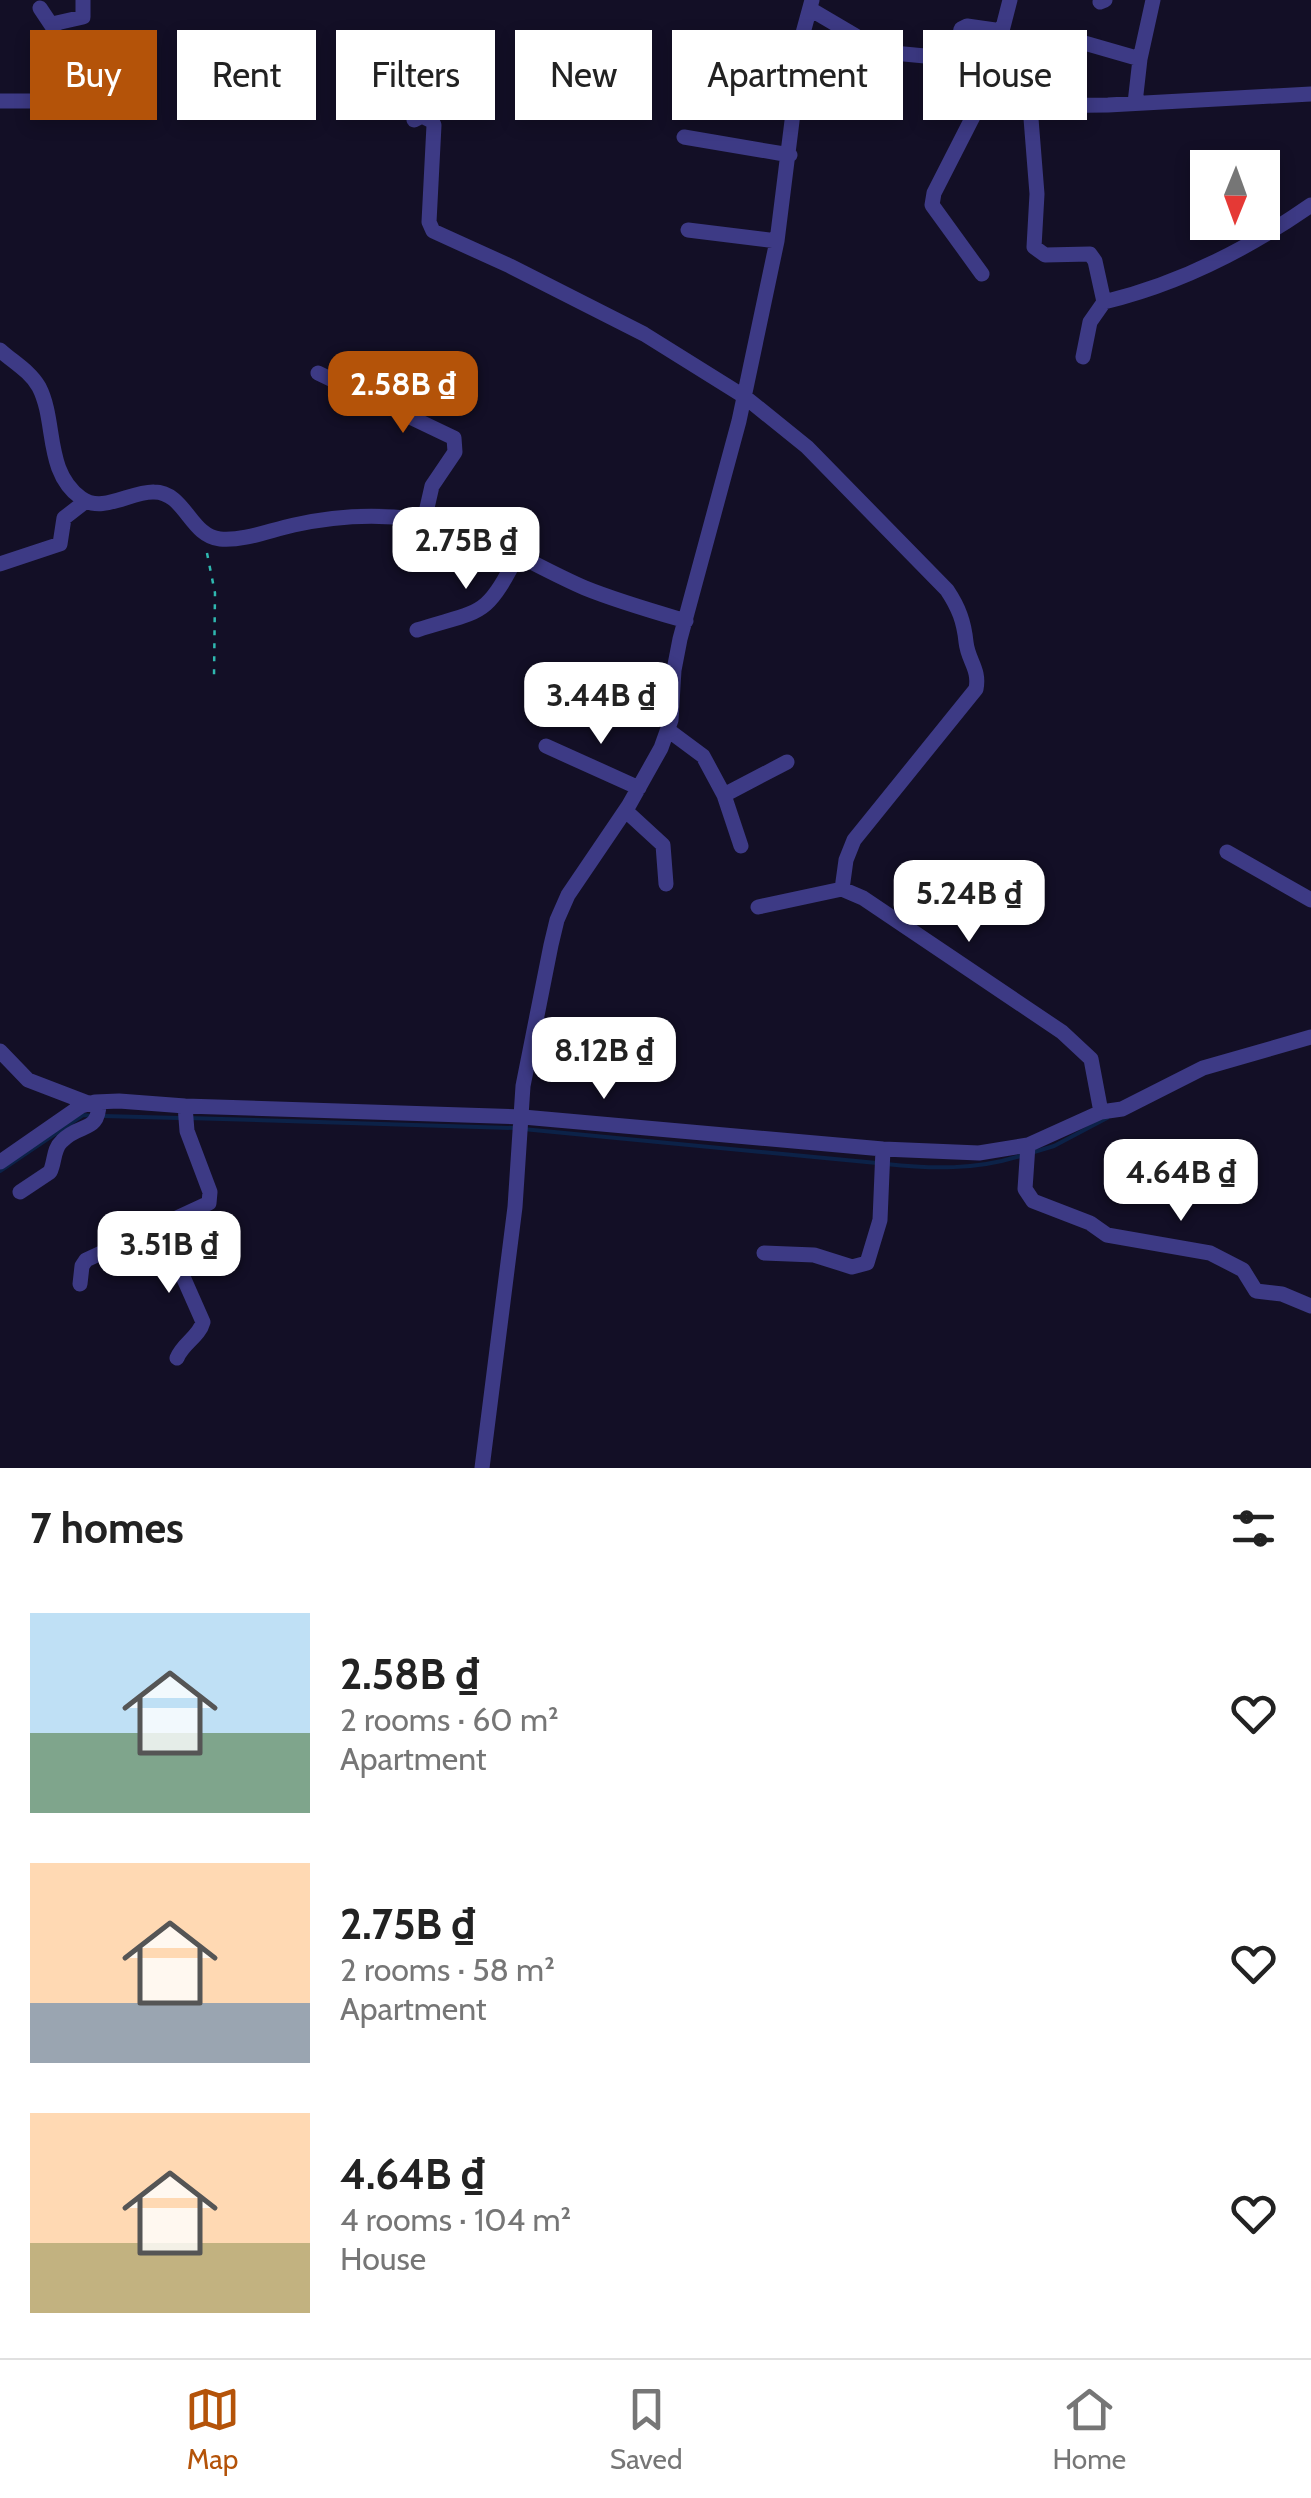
<!DOCTYPE html>
<html lang="en">
<head>
<meta charset="utf-8">
<style>
  :root { --surface:#fff; --page:#f2f2f2; --text:#222; --muted:#767676; --line:#e0e0e0; --accent:#b45309 }
  body { margin:0; font-family:Cabin,sans-serif; background:var(--page); color:var(--text); height:100vh; display:flex; flex-direction:column; font-size:38px; white-space:nowrap }
  * { box-sizing:border-box; margin:0 }
  p { font-size:32px; color:var(--muted) }
  .icon { flex:none; width:55px; height:55px; fill:none; stroke:currentColor; stroke-width:2; stroke-linecap:round; stroke-linejoin:round }
  .map { position:relative; height:1468px; overflow:hidden }
  .sheet { display:flex; flex-direction:column; background:var(--surface); flex:1 }
  .sheet>* { flex:none }
  .guide { position:absolute; left:30px; top:30px; width:1252px; height:90px; display:flex; gap:20px }
  .needle { width:65px; rotate:181deg }
  .fabs { position:absolute; left:1190px; top:150px; display:grid; gap:20px }
  .fabs a { display:grid; place-items:center; width:90px; height:90px; border-radius:0px; background:var(--surface); box-shadow:0 5px 15px #0003; font-size:50px }
  .price { position:absolute; translate:-50% -85px; padding:0 22px; border-radius:20px; background:#fff; color:#222; font-size:32px; line-height:65px; filter:drop-shadow(0 2px 5px #0008) }
  .price::after { content:''; position:absolute; left:50%; top:60px; width:30px; height:22px; margin-left:-15px; background:inherit; clip-path:polygon(0 0,100% 0,50% 100%) }
  .price.current { background:var(--accent); color:#fff }
  ul { padding:0; list-style:none }
  li { display:flex; align-items:center; gap:30px; height:250px; padding:0 30px }
  li span { display:grid; place-items:center; flex:none; width:280px; height:200px; border-radius:0px; color:#555 }
  li>.icon { margin-inline-start:auto }
  span .icon { width:120px; height:120px; fill:#fffc; stroke-width:1 }
  li b { font-size:42px }
  h2 { display:flex; justify-content:space-between; align-items:center; height:120px; padding:0 30px; font-size:42px }
  .chip { padding:0 35px; border-radius:0px; background:var(--surface); box-shadow:0 5px 15px #0003; font-size:35px; line-height:90px }
  .chip.current { background:var(--accent); color:#fff }
  .dock { display:flex; justify-content:space-around; align-items:center; height:140px; border-top:2px solid var(--line); background:var(--surface); font-size:28px; color:var(--muted) }
  .dock a { display:grid; justify-items:center; gap:5px }
  .dock .current { color:var(--accent) }
  .map>svg:first-child { display:block }
  .lines { fill:none; stroke-linecap:round; stroke-linejoin:round }
  .stream { stroke:#0c2248; stroke-width:4 }
  .path { stroke:#2fb8b0; stroke-width:2.5; stroke-dasharray:5 8; stroke-linecap:butt }
  .minor { stroke:#3d3a85; stroke-width:15 }
</style>
</head>
<body>
<div class="map">
<svg width="1311" height="1468" viewBox="0 0 1311 1468">
  <rect width="100%" height="100%" fill="#130f26"/>
  <g class="lines">
    <path class="stream" d="M103,1116L179,1118
      M188,1118L514,1128
      M523,1129L877,1163
      M1034,1152L1054,1146L1107,1118
      M886,1164C932,1169 976,1170 1020,1156
      M0,1171L83,1115L94,1116"/>
    <path class="path" d="M207,553L215,593L214,677"/>
    <path class="minor" d="M1100,2L1105,0
      M810,9L883,52L946,58L966,72L984,95L1001,104L1015,106L1108,105L1311,94
      M52,24L83,17V0
      M1067,38L1140,59
      M954,61L961,29L967,26L1002,31L1010,0
      M0,101H51L60,96L54,29L40,8
      M1135,103L1140,59L1153,0
      M1030,106L1037,194L1034,247L1045,255L1090,254L1095,261L1104,302L1090,322L1083,357
      M414,120L422,116L432,121L434,125L429,222L433,231L510,266L644,334L745,397L807,447L947,590C959,608 964,622 966,642C968,661 980,669 976,689L854,840L846,860L842,889
      M684,137L790,155
      M688,230L777,241
      M982,274L932,205L934,193L984,95
      M1104,302C1179,284 1248,249 1311,205
      M0,350C13,362 30,371 39,387C57,422 44,471 81,498C102,514 131,491 154,492C185,492 190,536 220,539C245,541 270,530 294,525C333,516 377,514 416,519C477,527 529,564 585,588C617,601 652,611 686,621
      M318,373L454,438L455,452L432,486L424,521
      M0,564L60,544L64,518L86,501
      M417,630C483,609 485,619 518,554
      M668,730L703,756L724,795L741,846
      M546,746L639,788
      M724,795L787,762
      M626,811L663,845L666,884
      M1227,852L1311,900
      M758,907L842,889L863,898L1062,1032L1091,1059L1101,1112
      M0,1051L28,1080L88,1103
      M1028,1145L1025,1189L1033,1201L1090,1223L1107,1235L1210,1253L1243,1270L1256,1291L1282,1294L1311,1306
      M0,1162L81,1106L95,1102L119,1101L185,1106L523,1117L883,1149L979,1153L1028,1145L1101,1112L1122,1109L1203,1068L1311,1037
      M20,1192L50,1172C55,1162 53,1149 62,1141C80,1122 99,1134 99,1102
      M161,1227L203,1322C199,1337 183,1343 177,1358
      M764,1253L814,1255L852,1267L867,1263L880,1220L883,1149
      M80,1284L82,1266L86,1260L209,1203L210,1192L187,1131L185,1106
      M482,1468L515,1207L523,1086L551,945L557,920L568,895L629,805L661,748L671,720L674,670L680,639L739,421L777,241L803,33L812,0"/>
  </g>
</svg>
<div class="fabs">
<a><svg class="needle" viewBox="-14 -14 28 28"><path d="M0-13l5 13h-10z" fill="#e53935"/><path d="M0 13l5-13h-10z" fill="#767676"/></svg></a>
</div>
<b class="price current" style="left:403px;top:436px">2.58B ₫</b>
<b class="price" style="left:466px;top:592px">2.75B ₫</b>
<b class="price" style="left:601px;top:747px">3.44B ₫</b>
<b class="price" style="left:969px;top:945px">5.24B ₫</b>
<b class="price" style="left:604px;top:1102px">8.12B ₫</b>
<b class="price" style="left:1181px;top:1224px">4.64B ₫</b>
<b class="price" style="left:169px;top:1296px">3.51B ₫</b>
<div class="guide">
<a class="chip current">Buy</a>
<a class="chip">Rent</a>
<a class="chip">Filters</a>
<a class="chip">New</a>
<a class="chip">Apartment</a>
<a class="chip">House</a>
</div>
</div>
<section class="sheet">
<h2>7 homes<svg class="icon" aria-label="filters" viewBox="0 0 24 24"><path d="M4 7h16M4 17h16"/><circle cx="9" cy="7" r="2"/><circle cx="15" cy="17" r="2"/></svg></h2>
<ul>
<li><span style="background:linear-gradient(#bfe0f5 60%,#7fa58c 0)"><svg class="icon" aria-label="home" viewBox="0 0 24 24"><path d="M3 11l9-7 9 7M6 9v11h12V9"/></svg></span><div><b>2.58B ₫</b><p>2 rooms · 60 m²</p><p>Apartment</p></div><svg class="icon" aria-label="heart" viewBox="0 0 24 24"><path d="M12 20l-8-8c-3-5 5-10 8-4 3-6 11-1 8 4z"/></svg></li>
<li><span style="background:linear-gradient(#ffd9b3 70%,#9aa5b1 0)"><svg class="icon" aria-label="home" viewBox="0 0 24 24"><path d="M3 11l9-7 9 7M6 9v11h12V9"/></svg></span><div><b>2.75B ₫</b><p>2 rooms · 58 m²</p><p>Apartment</p></div><svg class="icon" aria-label="heart" viewBox="0 0 24 24"><path d="M12 20l-8-8c-3-5 5-10 8-4 3-6 11-1 8 4z"/></svg></li>
<li><span style="background:linear-gradient(#ffd9b3 65%,#c2b280 0)"><svg class="icon" aria-label="home" viewBox="0 0 24 24"><path d="M3 11l9-7 9 7M6 9v11h12V9"/></svg></span><div><b>4.64B ₫</b><p>4 rooms · 104 m²</p><p>House</p></div><svg class="icon" aria-label="heart" viewBox="0 0 24 24"><path d="M12 20l-8-8c-3-5 5-10 8-4 3-6 11-1 8 4z"/></svg></li>
</ul>
</section>
<nav class="dock">
<a class="current"><svg class="icon" aria-label="map" viewBox="0 0 24 24"><path d="M3 6l6-2 6 2 6-2v14l-6 2-6-2-6 2zM9 4v14M15 6v14"/></svg>Map</a>
<a><svg class="icon" aria-label="saved" viewBox="0 0 24 24"><path d="M7 4h10v16l-5-4-5 4z"/></svg>Saved</a>
<a><svg class="icon" aria-label="home" viewBox="0 0 24 24"><path d="M3 11l9-7 9 7M6 9v11h12V9"/></svg>Home</a>
</nav>
</body>
</html>
